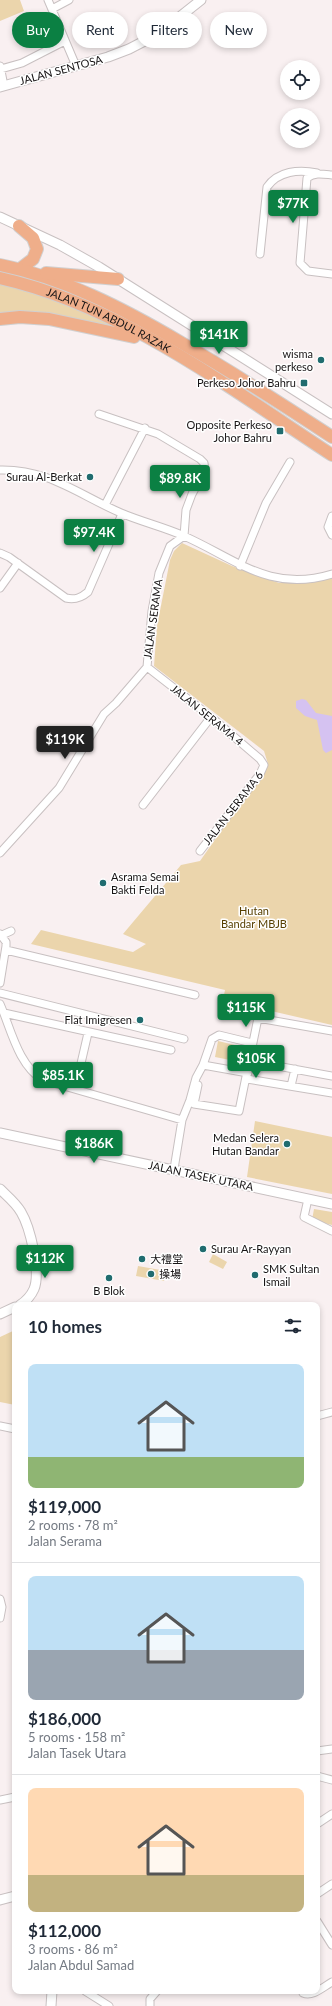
<!DOCTYPE html>
<html lang="en">
<head>
<meta charset="utf-8">
<style>
  :root { --surface:#fff; --page:#f6f6f7; --text:#1f2937; --muted:#747a83; --line:#e0e1e3; --accent:#0b8043 }
  body { margin:0; font-family:Lato,"Noto Sans SC",sans-serif; background:var(--page); color:var(--text); height:100vh; display:flex; flex-direction:column; font-size:15px; white-space:nowrap }
  * { box-sizing:border-box; margin:0 }
  p { font-size:13px; color:var(--muted) }
  .icon { flex:none; width:22px; height:22px; fill:none; stroke:currentColor; stroke-width:2; stroke-linecap:round; stroke-linejoin:round }
  .map { position:relative; flex:1; overflow:hidden }
  .drawer { position:absolute; left:12px; top:1302px; width:308px; height:692px; display:flex; flex-direction:column; background:var(--surface); border-radius:8px; box-shadow:0 2px 6px #0003 }
  .drawer>* { flex:none }
  .top-card { position:absolute; left:12px; top:12px; width:308px; height:36px; display:flex; gap:8px }
  .tools { position:absolute; left:280px; top:60px; display:grid; gap:8px }
  .tools a { display:grid; place-items:center; width:40px; height:40px; border-radius:50%; background:var(--surface); box-shadow:0 2px 6px #0003; font-size:20px }
  .price { position:absolute; translate:-50% -34px; padding:0 9px; border-radius:4px; background:var(--accent); color:#fff; font-size:13px; line-height:26px; filter:drop-shadow(0 1px 2px #0008) }
  .price::after { content:''; position:absolute; left:50%; top:24px; width:12px; height:9px; margin-left:-6px; background:inherit; clip-path:polygon(0 0,100% 0,50% 100%) }
  .price.selected { background:#222; color:#fff }
  ul { padding:0; list-style:none }
  li { display:grid; align-content:center; gap:8px; height:212px; padding:0 16px }
  li+li { border-top:1px solid var(--line) }
  li span { display:grid; place-items:center; height:124px; border-radius:8px; color:#555 }
  li>.icon { margin-inline-start:auto }
  span .icon { width:72px; height:72px; fill:#fffc; stroke-width:1 }
  li b { font-size:17px }
  h2 { display:flex; justify-content:space-between; align-items:center; height:48px; padding:0 16px; font-size:17px }
  .chip { padding:0 14px; border-radius:18px; background:var(--surface); box-shadow:0 2px 6px #0003; font-size:14px; line-height:36px }
  .chip.selected { background:var(--accent); color:#fff }
  .map>svg:first-child { display:block }
  .green { fill:#ebd5ac }
  .water { fill:#d5c2f1 }
  .lines { fill:none; stroke-linecap:round; stroke-linejoin:round }
  .minor-casing { stroke:#c8c0c1; stroke-width:9 }
  .tertiary-casing { stroke:#c8c0c1; stroke-width:11 }
  .trunk-casing { stroke:#d1d0d0; stroke-width:14 }
  .minor { stroke:#fff; stroke-width:7 }
  .tertiary { stroke:#fff; stroke-width:9 }
  .trunk { stroke:#efae8a; stroke-width:12 }
  .poi-dot { fill:#206c6f; stroke:#fff; stroke-width:1.5 }
  .labels { text-anchor:middle; stroke-width:3; stroke-linejoin:round; paint-order:stroke }
  .street-label { font-size:11px; fill:#171415; stroke:#fff }
  .poi-label { font-size:11px; fill:#171415; stroke:#fff; text-anchor:end }
  .park-label { font-size:11px; fill:#584002; stroke:#fff }
</style>
</head>
<body>
<div class="map">
<svg width="332" height="2006" viewBox="0 0 332 2006">
  <rect width="100%" height="100%" fill="#f9f0f1"/>
  <path class="green" d="M0,0H20L24,11L0,21Z
    M0,282L33,288L128,329L0,320Z
    M182,543L232,566L279,583L313,581L332,578V1025L223,1000L225,990L31,944L41,930L133,952L146,944L123,934L181,865L200,861L268,764L264,751L154,666L157,626L170,560L174,551Z
    M218,1041L243,1047L240,1062L215,1057Z
    M255,1121L332,1137V1194L247,1177Z
    M314,1209L332,1212V1225L312,1220Z
    M213,1254L227,1262L223,1269L209,1262Z
    M138,1266L166,1271L164,1281L136,1276Z
    M15,1330V1405L0,1402V1337Z"/>
  <path class="water" d="M302,699L306,700L316,713L332,716V750L326,753L323,750L317,720L305,716L296,708V701Z"/>
  <g class="lines">
    <g class="minor-casing">
      <path id="minor" d="M48,0L76,66
        M52,9L69,0
        M0,66L4,86
        M1,69L22,63L65,41
        M332,175C323,174 315,172 307,178L300,263L308,271L332,274
        M260,254L267,187C278,171 299,169 317,173
        M0,470C49,469 79,495 121,513C142,522 164,527 184,536C236,559 270,593 332,574
        M105,505L145,428
        M332,516L328,527L332,535
        M0,553L9,557L66,598C75,600 81,598 88,592L122,514
        M240,566L266,503L290,462
        M0,588L18,563
        M147,667L211,717L260,759L264,765L260,774L200,851
        M143,805L211,717
        M0,853L59,788L104,714L116,703L147,667L152,611L159,573L170,546L184,536L186,510L192,494L205,470L204,463L200,459L158,434L99,414
        M0,934L6,942V946L0,983
        M2,935L11,931
        M6,950L195,995
        M0,993L184,1039
        M0,1004C11,1029 18,1065 43,1080L182,1120
        M4,1013L171,1050
        M250,1061L332,1076
        M203,1065L248,1073
        M79,1072L88,1033
        M247,1079L332,1093
        M194,1085H198L194,1104L239,1111L258,1018L332,1031
        M291,1086L295,1069
        M174,1169L182,1120L190,1100L196,1078L203,1065L212,1039L219,1035L252,1043
        M308,1199L304,1217L332,1231
        M317,1416L332,1412
        M0,1426L15,1429
        M0,1599L2,1607L0,1618
        M317,1751L332,1749
        M317,1776L332,1780
        M0,1800L15,1797
        M317,1824L332,1814
        M317,1894L332,1884
        M317,1921L332,1945
        M85,1991L109,2006
        M303,1993C313,1997 323,1987 332,1982
        M150,2006V1999L157,1991"/>
    </g>
    <g class="tertiary-casing">
      <path id="tertiary" d="M0,87L108,57L129,49L158,34L201,0
        M0,217L60,245L99,267L332,414
        M0,1133L332,1204
        M0,1189C7,1196 16,1203 21,1212C30,1227 41,1272 34,1289C31,1296 26,1301 20,1305
        M0,1314L15,1307
        M0,1900L15,1896
        M51,2006L52,1991"/>
    </g>
    <g class="trunk-casing">
      <g id="trunk">
        <path d="M19,226L33,238L37,249L33,259L20,269"/>
        <path d="M0,265C64,278 124,309 180,342C232,372 282,404 332,437"/>
        <path d="M46,273L118,279"/>
        <path id="s1" d="M0,278C119,304 231,389 332,455"/>
        <path d="M0,319L20,317L49,319L134,337"/>
      </g>
    </g>
    <use href="#minor" class="minor"/>
    <use href="#tertiary" class="tertiary"/>
    <use href="#trunk" class="trunk"/>
  </g>
  <g class="poi-dot">
    <circle cx="321" cy="360" r="4"/>
    <rect x="300" y="379" width="8" height="8" rx="2"/>
    <rect x="276" y="427" width="8" height="8" rx="2"/>
    <circle cx="90" cy="477" r="4"/>
    <circle cx="103" cy="883" r="4"/>
    <circle cx="140" cy="1020" r="4"/>
    <circle cx="287" cy="1144" r="4"/>
    <circle cx="203" cy="1249" r="4"/>
    <circle cx="142" cy="1259" r="4"/>
    <circle cx="151" cy="1274" r="4"/>
    <circle cx="255" cy="1275" r="4"/>
    <circle cx="109" cy="1278" r="4"/>
  </g>
  <g class="labels">
    <g class="street-label">
      <text transform="translate(61 70) rotate(-15)" y="4">JALAN SENTOSA</text>
      <text dy="4" stroke="none"><textPath href="#s1" startOffset="117">JALAN TUN ABDUL RAZAK</textPath></text>
      <text transform="translate(153 619) rotate(-82)" y="4">JALAN SERAMA</text>
      <text transform="translate(207 715) rotate(39)" y="4">JALAN SERAMA 4</text>
      <text transform="translate(233 808) rotate(-52)" y="4">JALAN SERAMA 6</text>
      <text transform="translate(201 1176) rotate(12)" y="4">JALAN TASEK UTARA</text>
    </g>
    <g class="poi-label">
      <text x="313" y="358">wisma<tspan x="313" dy="13">perkeso</tspan></text>
      <text x="296" y="387">Perkeso Johor Bahru</text>
      <text x="272" y="429">Opposite Perkeso<tspan x="272" dy="13">Johor Bahru</tspan></text>
      <text x="82" y="481">Surau Al-Berkat</text>
      <text x="111" y="881" text-anchor="start">Asrama Semai<tspan x="111" dy="13">Bakti Felda</tspan></text>
      <text x="132" y="1024">Flat Imigresen</text>
      <text x="279" y="1142">Medan Selera<tspan x="279" dy="13">Hutan Bandar</tspan></text>
      <text x="211" y="1253" text-anchor="start">Surau Ar-Rayyan</text>
      <text x="150" y="1263" text-anchor="start">大禮堂</text>
      <text x="263" y="1273" text-anchor="start">SMK Sultan<tspan x="263" dy="13">Ismail</tspan></text>
      <text x="159" y="1278" text-anchor="start">操場</text>
      <text x="109" y="1295" text-anchor="middle">B Blok</text>
    </g>
    <g class="park-label">
      <text x="254" y="915">Hutan<tspan x="254" dy="13">Bandar MBJB</tspan></text>
    </g>
  </g>
</svg>
<div class="tools">
<a><svg class="icon" aria-label="locate" viewBox="0 0 24 24"><circle cx="12" cy="12" r="6"/><path d="M12 2v4M12 18v4M2 12h4M18 12h4"/></svg></a>
<a><svg class="icon" aria-label="layers" viewBox="0 0 24 24"><path d="M12 4l9 5-9 5-9-5zM3 14l9 5 9-5"/></svg></a>
</div>
<b class="price" style="left:293px;top:224px">$77K</b>
<b class="price" style="left:219px;top:355px">$141K</b>
<b class="price" style="left:180px;top:499px">$89.8K</b>
<b class="price" style="left:94px;top:553px">$97.4K</b>
<b class="price selected" style="left:65px;top:760px">$119K</b>
<b class="price" style="left:246px;top:1028px">$115K</b>
<b class="price" style="left:256px;top:1079px">$105K</b>
<b class="price" style="left:63px;top:1096px">$85.1K</b>
<b class="price" style="left:94px;top:1164px">$186K</b>
<b class="price" style="left:45px;top:1279px">$112K</b>
<div class="top-card">
<a class="chip selected">Buy</a>
<a class="chip">Rent</a>
<a class="chip">Filters</a>
<a class="chip">New</a>
</div>
<section class="drawer">
<h2>10 homes<svg class="icon" aria-label="filters" viewBox="0 0 24 24"><path d="M4 7h16M4 17h16"/><circle cx="9" cy="7" r="2"/><circle cx="15" cy="17" r="2"/></svg></h2>
<ul>
<li><span style="background:linear-gradient(#bfe0f5 75%,#8fb573 0)"><svg class="icon" aria-label="home" viewBox="0 0 24 24"><path d="M3 11l9-7 9 7M6 9v11h12V9"/></svg></span><div><b>$119,000</b><p>2 rooms · 78 m²</p><p>Jalan Serama</p></div></li>
<li><span style="background:linear-gradient(#bfe0f5 60%,#9aa5b1 0)"><svg class="icon" aria-label="home" viewBox="0 0 24 24"><path d="M3 11l9-7 9 7M6 9v11h12V9"/></svg></span><div><b>$186,000</b><p>5 rooms · 158 m²</p><p>Jalan Tasek Utara</p></div></li>
<li><span style="background:linear-gradient(#ffd9b3 70%,#c2b280 0)"><svg class="icon" aria-label="home" viewBox="0 0 24 24"><path d="M3 11l9-7 9 7M6 9v11h12V9"/></svg></span><div><b>$112,000</b><p>3 rooms · 86 m²</p><p>Jalan Abdul Samad</p></div></li>
</ul>
</section>
</div>
</body>
</html>
